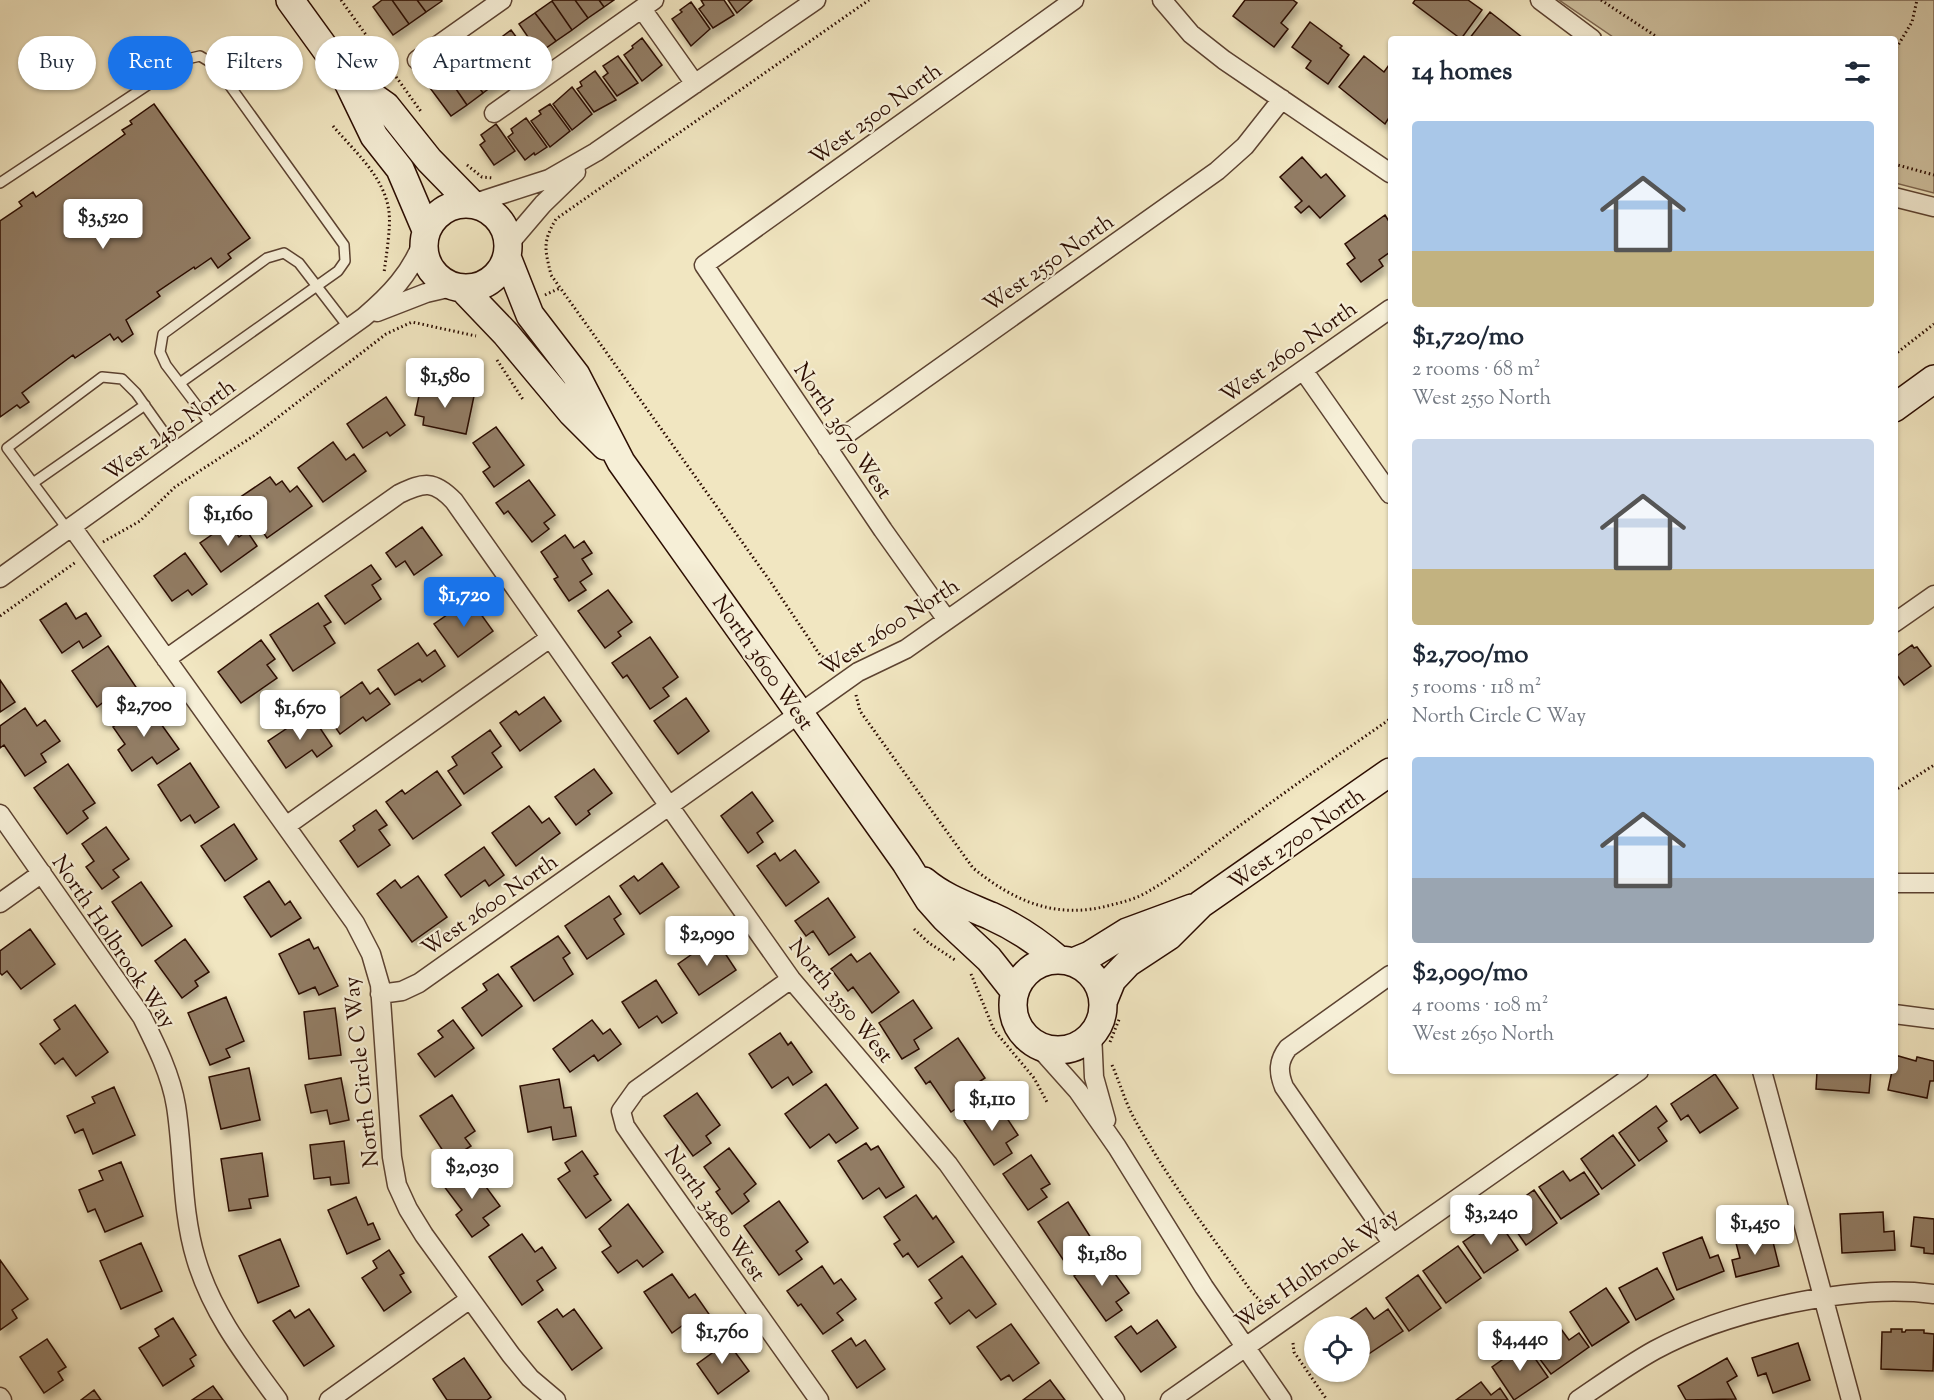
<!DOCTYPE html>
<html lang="en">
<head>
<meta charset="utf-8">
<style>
  :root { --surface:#fff; --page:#f6f6f7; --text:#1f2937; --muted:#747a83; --accent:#1a73e8 }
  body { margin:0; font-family:"Sorts Mill Goudy",serif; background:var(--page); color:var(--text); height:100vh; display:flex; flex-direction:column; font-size:22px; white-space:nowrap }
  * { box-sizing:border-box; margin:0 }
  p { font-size:20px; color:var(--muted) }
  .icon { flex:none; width:33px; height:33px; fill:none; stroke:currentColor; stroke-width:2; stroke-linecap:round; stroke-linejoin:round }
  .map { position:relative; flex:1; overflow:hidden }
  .side { position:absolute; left:1388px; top:36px; width:510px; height:1038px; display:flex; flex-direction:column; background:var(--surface); border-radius:6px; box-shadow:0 2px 4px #0004 }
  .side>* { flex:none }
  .top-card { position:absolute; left:18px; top:36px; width:570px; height:54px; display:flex; gap:12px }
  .controls { position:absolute; left:1304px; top:1316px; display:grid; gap:12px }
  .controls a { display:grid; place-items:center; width:66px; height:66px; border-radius:50%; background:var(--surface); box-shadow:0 2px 4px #0004; font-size:30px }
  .price { position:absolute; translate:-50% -51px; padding:0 14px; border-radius:6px; background:#fff; color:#222; font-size:20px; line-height:39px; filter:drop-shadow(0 2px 3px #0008) }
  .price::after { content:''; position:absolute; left:50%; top:36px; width:18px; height:14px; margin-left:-9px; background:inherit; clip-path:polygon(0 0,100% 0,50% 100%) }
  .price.on { background:var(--accent); color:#fff }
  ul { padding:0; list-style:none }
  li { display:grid; align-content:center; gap:12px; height:318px; padding:0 24px }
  li span { display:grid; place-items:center; height:186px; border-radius:6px; color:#555 }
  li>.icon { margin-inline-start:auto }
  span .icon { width:108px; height:108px; fill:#fffc; stroke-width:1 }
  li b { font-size:26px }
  h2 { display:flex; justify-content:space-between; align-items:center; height:72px; padding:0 24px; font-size:26px }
  .tag { padding:0 21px; border-radius:27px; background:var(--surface); box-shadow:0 2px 4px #0004; font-size:21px; line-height:54px }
  .tag.on { background:var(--accent); color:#fff }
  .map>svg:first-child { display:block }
  .green { fill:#cfc1a0; stroke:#7d6650; stroke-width:1.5 }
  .building { fill:#927d65; stroke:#2b0c01; stroke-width:1.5; filter:url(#shadow) }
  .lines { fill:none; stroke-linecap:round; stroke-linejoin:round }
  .lane-casing { stroke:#5c4231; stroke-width:12 }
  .street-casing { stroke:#5c4231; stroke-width:21 }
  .secondary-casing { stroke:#2b0c01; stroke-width:30 }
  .path { stroke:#2b0c01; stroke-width:3; stroke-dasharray:1.5 3; stroke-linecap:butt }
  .lane { stroke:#f6efd7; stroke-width:9 }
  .street { stroke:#f6efd7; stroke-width:18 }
  .secondary { stroke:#f6efd7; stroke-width:27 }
  .labels { text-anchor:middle; stroke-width:4.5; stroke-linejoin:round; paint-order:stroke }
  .street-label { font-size:22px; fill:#2b0c01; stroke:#f6efd7 }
</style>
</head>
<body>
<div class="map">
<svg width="1934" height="1400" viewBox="0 0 1934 1400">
  <defs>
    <filter id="shadow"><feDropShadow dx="3.5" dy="6" stdDeviation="3" flood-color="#0004"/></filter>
  </defs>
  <rect width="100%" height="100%" fill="#f1e6c1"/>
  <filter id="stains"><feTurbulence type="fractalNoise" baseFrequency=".00333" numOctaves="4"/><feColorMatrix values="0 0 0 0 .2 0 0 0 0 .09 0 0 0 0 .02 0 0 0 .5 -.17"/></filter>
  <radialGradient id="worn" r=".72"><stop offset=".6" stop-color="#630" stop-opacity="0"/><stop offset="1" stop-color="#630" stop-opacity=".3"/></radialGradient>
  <path class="green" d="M1559,0H1934V193L1895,183L1894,39H1616Z"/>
  <path class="building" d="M382,0H392L409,24L393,35L373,7Z
    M392,0H417L426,12L409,24Z
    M417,0H441L442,1L426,12Z
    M553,0H575L588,18L572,30L552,1Z
    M575,0H599L604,7L588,18Z
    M599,0H614L604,7Z
    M701,0H724L734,15L713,28L699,9L704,5Z
    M728,0H752L737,13Z
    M1245,0H1293L1297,3L1281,23L1288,29L1274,47L1233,16Z
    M1415,0H1468L1482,10L1461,39L1413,3Z
    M552,1L572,30L556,41L535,13Z
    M691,2L710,29L691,46L672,19L682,12L680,10Z
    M1490,12L1523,38L1469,39Z
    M535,13L556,41L539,53L519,24Z
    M1310,22L1342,46L1340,48L1349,55L1328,84L1306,68L1311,61L1292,47Z
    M511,30L532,58L515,70L495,42Z
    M642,38L662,65L642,81L624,55L633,48L632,46Z
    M495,42L515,70L499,81L479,53Z
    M479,53L499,81L483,93L463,65Z
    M618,56L638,83L617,96L603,77L608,73L603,66Z
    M1364,56L1384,72L1389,65L1390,66V116L1385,124L1339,87Z
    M463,65L483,93L467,105L447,76Z
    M595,71L616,100L594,112L577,89L582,86L580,82Z
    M447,76L467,105L451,116L430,88Z
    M572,87L592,114L572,130L553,104Z
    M154,104L250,238L228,254L231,258L218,268L211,258L195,269L194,267L157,292L160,296L126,320L133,334L122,342L118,337L114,340L110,334L75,358L73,355L22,393L29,402L20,408L17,405L0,417V221L22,206L19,202L33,192L36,197L125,134L122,130L132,124L130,121Z
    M550,104L570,131L550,147L531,121L541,114L539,111Z
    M526,118L547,147L535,155L534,153L525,160L508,137L513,133L511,129Z
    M496,124L515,151L494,165L480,145L485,141L481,135Z
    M1302,157L1321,178L1326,174L1345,196L1320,218L1309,206L1301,213L1295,207L1302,201L1280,177Z
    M1385,215L1390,223V252L1379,260L1383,266L1361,282L1347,264L1355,258L1345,244Z
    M421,386L474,396L466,434L423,425L424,417L415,415Z
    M386,397L405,425L390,436L387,432L363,448L347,424Z
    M496,427L524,465L494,487L483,472L490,467L473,443Z
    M333,442L346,460L354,454L366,471L323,502L298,468Z
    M270,477L276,485L282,481L290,492L297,486L312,506L267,538L239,498Z
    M529,480L555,515L544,523L549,529L532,542L508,511L504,514L496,503Z
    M229,523L239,537L247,531L257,546L221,572L200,543Z
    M422,527L442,555L414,575L405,561L396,567L386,553Z
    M565,535L574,548L584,541L592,553L582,559L592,574L580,582L586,590L569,601L554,579L558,577L541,552Z
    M185,553L207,584L192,595L188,590L172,601L154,576Z
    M371,565L381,579L372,585L381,599L345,624L325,596Z
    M608,590L632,622L618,632L621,636L605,648L578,611Z
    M470,599L493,631L458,657L434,624Z
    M66,603L76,619L86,613L101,636L83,648L79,641L62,653L40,620Z
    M318,603L331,622L324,626L335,643L293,671L270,635Z
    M650,637L678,677L663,688L669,696L650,709L627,675L623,678L612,663Z
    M261,640L275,659L267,665L277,678L241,703L218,672Z
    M418,643L427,656L435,650L445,666L422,682L420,679L395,695L378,670Z
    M1912,645L1914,648L1917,647L1931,666L1904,685L1894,671V658Z
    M108,646L138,690L115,706L109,698L97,707L72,671Z
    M0,680L15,702L0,712Z
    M362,682L370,694L378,688L390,704L366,721L363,717L340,734L323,710Z
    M544,697L561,721L520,751L500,723L516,711L519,715Z
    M686,698L709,731L678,754L654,721Z
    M146,703L179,749L157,764L152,757L132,771L118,750L125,744L113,727Z
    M25,708L37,726L45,720L60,741L41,754L46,762L25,776L4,745L0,748V726Z
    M310,713L332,746L317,757L312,750L286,768L268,741Z
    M490,730L501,746L492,753L502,767L464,794L448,771L457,765L452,757Z
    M190,763L219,807L195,823L190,815L181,821L158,785Z
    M68,764L95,803L83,811L88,818L67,834L34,788Z
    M594,769L612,793L588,811L590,814L576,825L555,797Z
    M437,771L461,805L413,839L386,802L402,790L405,794Z
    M752,792L773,821L757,833L763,842L748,853L721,816Z
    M529,806L542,823L549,818L560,833L516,866L492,833Z
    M376,810L387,825L379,830L390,845L358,867L340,841L355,830L353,826Z
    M234,824L257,859L225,881L201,846Z
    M106,827L129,859L113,870L119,877L102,889L86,867L94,861L82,844Z
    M484,847L504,875L489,886L485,880L461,897L445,875Z
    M795,850L819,882L786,906L757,866L775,853L780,861Z
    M662,863L679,887L640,914L620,886L634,876L638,881Z
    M418,876L447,917L412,942L377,894L395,880L401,888Z
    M269,881L285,905L290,901L301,918L271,937L244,897Z
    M141,882L172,926L142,946L112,902Z
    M609,896L621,914L614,919L624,934L587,959L565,926Z
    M828,898L855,937L829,955L813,931L806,936L795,921Z
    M30,929L55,964L21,989L7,971L2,975L0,973V951Z
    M558,936L570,953L563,958L573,974L534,1001L511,967Z
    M715,938L736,970L699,995L678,964Z
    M185,939L209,972L195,981L198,986L182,998L155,961Z
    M309,939L314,949L318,947L338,986L319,995L315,987L299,994L279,954Z
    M870,953L899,992L872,1013L853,987L848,991L831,969L851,954L857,962Z
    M498,974L522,1006L482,1036L462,1008L487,990L483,984Z
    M656,980L677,1013L662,1023L657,1016L639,1028L622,1002Z
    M226,997L244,1041L226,1049L230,1057L210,1065L188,1013Z
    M913,1000L932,1028L914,1040L919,1049L902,1059L879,1023Z
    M75,1005L108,1052L76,1076L63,1058L55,1064L40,1044L60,1029L54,1020Z
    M335,1008L341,1055L309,1059L304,1012Z
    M453,1020L474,1048L435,1077L418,1054L443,1037L438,1031Z
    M592,1020L603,1034L610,1029L621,1044L598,1061L594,1055L570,1072L553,1049Z
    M780,1033L788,1045L791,1042L812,1072L793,1085L788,1077L772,1088L749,1054Z
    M958,1038L985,1078L971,1087L976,1095L951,1112L930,1081L926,1084L915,1068Z
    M1895,1055L1916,1061L1917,1057L1934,1061V1081H1930L1927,1098L1888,1090L1892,1071H1894Z
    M249,1068L260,1120L221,1129L209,1077Z
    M1817,1071H1871L1869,1093L1816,1089Z
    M1715,1074L1738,1108L1700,1133L1688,1115L1681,1120L1671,1104Z
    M341,1078L349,1120L330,1124L327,1110L311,1113L305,1085Z
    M559,1079L564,1108L571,1107L576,1136L553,1140L551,1127L528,1132L520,1086Z
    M826,1084L858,1128L836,1143L829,1134L810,1148L785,1114Z
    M114,1087L135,1135L93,1154L83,1129L75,1133L67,1116L95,1103L92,1097Z
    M697,1093L720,1125L706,1136L711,1143L693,1156L664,1116Z
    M452,1095L475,1131L465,1138L471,1146L449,1160L420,1116Z
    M995,1100L1018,1135L1006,1143L1012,1153L994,1165L964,1121Z
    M1656,1106L1667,1121L1658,1128L1667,1141L1639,1161L1619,1133Z
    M1613,1135L1635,1165L1602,1189L1581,1159Z
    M344,1141L349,1183L331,1185L330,1177L314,1179L310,1145Z
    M866,1143L871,1150L878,1146L904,1187L886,1198L879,1188L863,1199L838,1161Z
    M729,1148L756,1184L744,1194L749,1201L732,1214L716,1192L720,1189L704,1167Z
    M582,1151L598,1174L594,1176L611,1200L586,1218L558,1179L570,1171L565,1163Z
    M262,1153L268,1196L249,1199L251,1208L229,1211L221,1159Z
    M1031,1155L1050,1184L1041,1189L1047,1197L1028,1210L1003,1174Z
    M121,1162L143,1216L105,1232L95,1209L88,1212L79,1190L103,1180L99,1171Z
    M470,1165L500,1206L483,1218L489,1225L472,1237L456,1215L462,1210L443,1185Z
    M1563,1171L1570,1181L1584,1172L1599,1194L1561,1219L1539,1187Z
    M1534,1190L1557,1223L1526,1245L1503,1212Z
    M916,1195L933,1219L936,1216L954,1242L918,1267L908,1253L903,1257L894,1244L900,1240L884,1217Z
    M356,1197L368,1225L373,1223L380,1239L347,1254L328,1210Z
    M779,1201L808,1242L796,1251L802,1259L779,1275L744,1226Z
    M1068,1202L1091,1238L1080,1245L1087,1254L1068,1267L1038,1222Z
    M628,1204L663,1252L643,1267L637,1260L618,1273L602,1252L611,1246L599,1229Z
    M1883,1212L1884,1232L1894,1231L1895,1250L1842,1253L1840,1214Z
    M1914,1217L1934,1219V1254L1924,1253V1248L1911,1246Z
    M1497,1219L1518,1250L1484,1273L1463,1242Z
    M522,1234L535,1252L542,1247L556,1268L537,1281L543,1290L522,1305L489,1257Z
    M1771,1234L1779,1266L1736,1277L1732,1260L1740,1258L1736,1243Z
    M1702,1237L1710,1258L1718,1255L1724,1271L1677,1290L1663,1253Z
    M280,1239L299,1286L258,1303L239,1256Z
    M141,1243L162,1291L121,1309L100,1261Z
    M1458,1246L1481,1278L1446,1303L1423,1271Z
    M389,1250L404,1273L400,1275L411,1292L384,1311L362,1278L377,1268L373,1261Z
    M962,1256L996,1304L976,1318L969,1310L950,1324L935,1303L942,1298L929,1280Z
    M1102,1256L1129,1293L1116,1302L1122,1310L1106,1321L1074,1276Z
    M0,1260L28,1299L12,1310L17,1318L0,1330Z
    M822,1266L834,1284L841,1279L856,1299L837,1313L843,1320L823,1334L801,1304L798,1306L787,1291Z
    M1657,1268L1674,1299L1636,1320L1619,1288Z
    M672,1274L689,1298L695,1294L711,1317L695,1328L690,1320L672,1333L644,1292Z
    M1418,1275L1441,1308L1409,1331L1386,1298Z
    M1606,1288L1629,1322L1592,1346L1570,1312Z
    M1366,1308L1374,1319L1388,1309L1403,1331L1364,1357L1359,1350V1326L1342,1325Z
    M309,1309L334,1346L304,1366L273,1321L290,1310L295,1318Z
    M557,1309L563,1317L574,1309L602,1348L572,1370L538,1322Z
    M173,1318L196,1355L190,1359L194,1366L163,1386L139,1348L159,1336L155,1329Z
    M1157,1320L1176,1347L1141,1372L1115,1337L1131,1326L1137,1334Z
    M1011,1324L1039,1363L1013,1381L1009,1375L1001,1380L977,1347Z
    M1561,1329L1569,1340L1579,1333L1589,1347L1551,1374L1533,1350Z
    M1891,1329H1902V1332H1905L1906,1330H1924V1333L1934,1334L1933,1371L1881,1369L1882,1332H1891Z
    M721,1333L749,1371L718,1394L697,1364L712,1353L706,1344Z
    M851,1338L856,1346L865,1340L885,1369L857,1388L832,1351Z
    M47,1339L66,1367L58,1372L63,1380L44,1393L20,1357Z
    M1798,1343L1810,1380L1773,1393L1766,1373L1758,1376L1752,1358Z
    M1525,1344L1548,1377L1514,1400L1492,1367Z
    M464,1358L491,1397L487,1400H447L433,1379Z
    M1727,1358L1737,1376L1727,1382L1736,1399L1686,1400L1678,1386Z
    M1050,1380L1065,1400H1023Z
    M1481,1382L1491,1395L1500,1388L1508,1400H1456Z
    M213,1386L223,1400H192Z
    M94,1390L101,1400H81Z"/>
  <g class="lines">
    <g class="lane-casing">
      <path id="lane" d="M0,183L187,59L200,56L215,65L344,245L345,261L338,271L180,383
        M213,427L166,365L160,352L163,334L267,258L284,253L299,263L349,328
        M33,483L145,405
        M68,530L7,448L102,377L122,379L136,393L178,452"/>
    </g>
    <g class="street-casing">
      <path id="street" d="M1162,0L1191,34L1224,60L1390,173
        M1540,0L1592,39
        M642,9L695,84
        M417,60L502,0
        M494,113L654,0
        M1894,197L1934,207
        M475,203L549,179L596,152L816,0
        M508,245L543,204L576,172
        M377,312L426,293L452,287
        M1303,370L1390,494
        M827,448L1217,171L1245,146L1282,99
        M72,527L355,923L371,954L380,985L392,1157L397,1185L408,1209L424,1235L511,1355L530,1378L556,1400
        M0,578L364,317C390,295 411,273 423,241
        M947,620L883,530L704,265L1074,0
        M1894,623L1934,595
        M166,659L399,494C424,482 434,480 454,501L791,979L948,1164L1115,1400
        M0,814L142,1017C156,1045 171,1075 176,1106C184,1157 181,1210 196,1259C212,1313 245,1355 278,1400
        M286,826L550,638
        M1894,883H1934
        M0,903L42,873
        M1390,975L1288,1048C1278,1061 1278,1072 1284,1087L1392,1243
        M791,979L636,1090L621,1111L625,1126L636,1142L819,1400
        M380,994L402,991L419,983L858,672L906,649L1390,309
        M1894,1014L1934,1019
        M1092,1033L1094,1077L1106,1120
        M1036,1044L1078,1091L1117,1147L1204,1287L1282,1400
        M1762,1071L1851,1400
        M0,1397L2,1400
        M329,1400L470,1299
        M1170,1400L1639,1071
        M1578,1400C1603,1383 1628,1365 1655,1350C1727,1311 1853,1283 1934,1294"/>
    </g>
    <g class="secondary-casing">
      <path id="secondary" d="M290,0L345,76L374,136L400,169L426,230
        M348,79L386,106L429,160L471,203
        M424 246a42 42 0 1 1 84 0a42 42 0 1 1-84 0Z
        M507,257L530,315L576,375L621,462L906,863L929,900L945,918L989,959L1015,992
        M463,289L506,334L572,413L605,446
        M1894,408L1934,379
        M924,881C944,898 968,906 991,916C1016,927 1038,942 1059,960
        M1013 1005a45 45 0 1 1 90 0a45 45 0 1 1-90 0Z
        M1073,962L1090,955L1127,932L1192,908
        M1103,1002L1112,980L1128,963L1169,936L1201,904L1390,772"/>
    </g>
    <path class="path" d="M341,0L422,113
      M1601,0L1660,39
      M1894,52L1912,22L1917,0
      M333,126C354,151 385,177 389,212C391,227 386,257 384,273
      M1894,164L1934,175
      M467,165L482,177L493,178
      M545,295L560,288
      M1894,355L1934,324
      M497,360L524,401
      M103,542L140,521L175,487L255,435L386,334L412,322L476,336
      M0,616L76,562
      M837,668L834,663L820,655L770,581L551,275C545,249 542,243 556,219L869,0
      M856,695L860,711L973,868C1015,902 1057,920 1111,905C1124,902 1138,898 1149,891C1184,871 1216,842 1249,819C1295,784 1343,752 1390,719
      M1894,791L1934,765
      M914,929L929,943L955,960
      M971,974L994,1030L1034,1078L1047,1102
      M1110,1042L1120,1017
      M1112,1065C1120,1083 1125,1102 1135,1120C1168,1180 1211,1235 1251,1291L1264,1305
      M1293,1343L1294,1352L1327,1400"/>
    <use href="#lane" class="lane"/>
    <use href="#street" class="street"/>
    <use href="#secondary" class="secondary"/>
  </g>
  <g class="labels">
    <g class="street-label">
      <text transform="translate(875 113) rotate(-36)" y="8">West 2500 North</text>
      <text transform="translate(1048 262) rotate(-35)" y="8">West 2550 North</text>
      <text transform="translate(1288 351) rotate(-35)" y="8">West 2600 North</text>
      <text transform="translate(169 429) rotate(-36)" y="8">West 2450 North</text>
      <text transform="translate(844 430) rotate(56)" y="8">North 3670 West</text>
      <text transform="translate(889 626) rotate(-33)" y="8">West 2600 North</text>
      <text transform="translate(764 662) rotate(55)" y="8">North 3600 West</text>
      <text transform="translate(1296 838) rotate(-35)" y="8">West 2700 North</text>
      <text transform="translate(489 904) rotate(-35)" y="8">West 2600 North</text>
      <text transform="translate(115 941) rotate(56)" y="8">North Holbrook Way</text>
      <text transform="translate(842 1000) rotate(51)" y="8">North 3550 West</text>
      <text transform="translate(360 1072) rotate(-96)" y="8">North Circle C Way</text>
      <text transform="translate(716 1213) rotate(55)" y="8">North 3480 West</text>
      <text transform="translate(1316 1267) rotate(-35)" y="8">West Holbrook Way</text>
    </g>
  </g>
  <rect width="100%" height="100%" filter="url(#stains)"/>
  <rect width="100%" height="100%" fill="url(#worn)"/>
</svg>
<div class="controls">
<a><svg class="icon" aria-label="locate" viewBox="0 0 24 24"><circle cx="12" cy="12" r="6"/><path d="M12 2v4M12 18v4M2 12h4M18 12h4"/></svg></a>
</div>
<b class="price" style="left:103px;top:250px">$3,520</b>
<b class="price" style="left:445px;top:409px">$1,580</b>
<b class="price" style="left:228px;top:547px">$1,160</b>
<b class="price on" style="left:464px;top:628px">$1,720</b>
<b class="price" style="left:144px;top:738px">$2,700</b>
<b class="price" style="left:300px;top:741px">$1,670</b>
<b class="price" style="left:707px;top:967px">$2,090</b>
<b class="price" style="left:992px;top:1132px">$1,110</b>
<b class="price" style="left:472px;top:1200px">$2,030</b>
<b class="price" style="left:1491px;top:1246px">$3,240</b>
<b class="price" style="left:1755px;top:1256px">$1,450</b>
<b class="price" style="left:1102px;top:1287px">$1,180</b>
<b class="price" style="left:722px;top:1365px">$1,760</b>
<b class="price" style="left:1520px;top:1372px">$4,440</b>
<div class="top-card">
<a class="tag">Buy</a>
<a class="tag on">Rent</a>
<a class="tag">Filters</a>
<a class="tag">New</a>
<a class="tag">Apartment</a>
</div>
<section class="side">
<h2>14 homes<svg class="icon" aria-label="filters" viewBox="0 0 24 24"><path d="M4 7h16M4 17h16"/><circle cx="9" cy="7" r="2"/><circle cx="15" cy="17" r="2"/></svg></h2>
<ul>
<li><span style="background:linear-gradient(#a9c7e8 70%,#c2b280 0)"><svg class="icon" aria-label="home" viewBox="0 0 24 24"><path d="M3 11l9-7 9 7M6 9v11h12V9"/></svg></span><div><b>$1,720/mo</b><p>2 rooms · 68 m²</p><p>West 2550 North</p></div></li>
<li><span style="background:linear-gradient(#c9d6e8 70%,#c2b280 0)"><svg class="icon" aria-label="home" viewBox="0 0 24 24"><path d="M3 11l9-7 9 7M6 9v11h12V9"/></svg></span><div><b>$2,700/mo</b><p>5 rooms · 118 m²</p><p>North Circle C Way</p></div></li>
<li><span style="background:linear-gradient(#a9c7e8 65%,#9aa5b1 0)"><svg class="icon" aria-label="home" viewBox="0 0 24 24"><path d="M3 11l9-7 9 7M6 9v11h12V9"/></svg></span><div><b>$2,090/mo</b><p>4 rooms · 108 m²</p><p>West 2650 North</p></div></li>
</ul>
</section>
</div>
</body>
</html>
